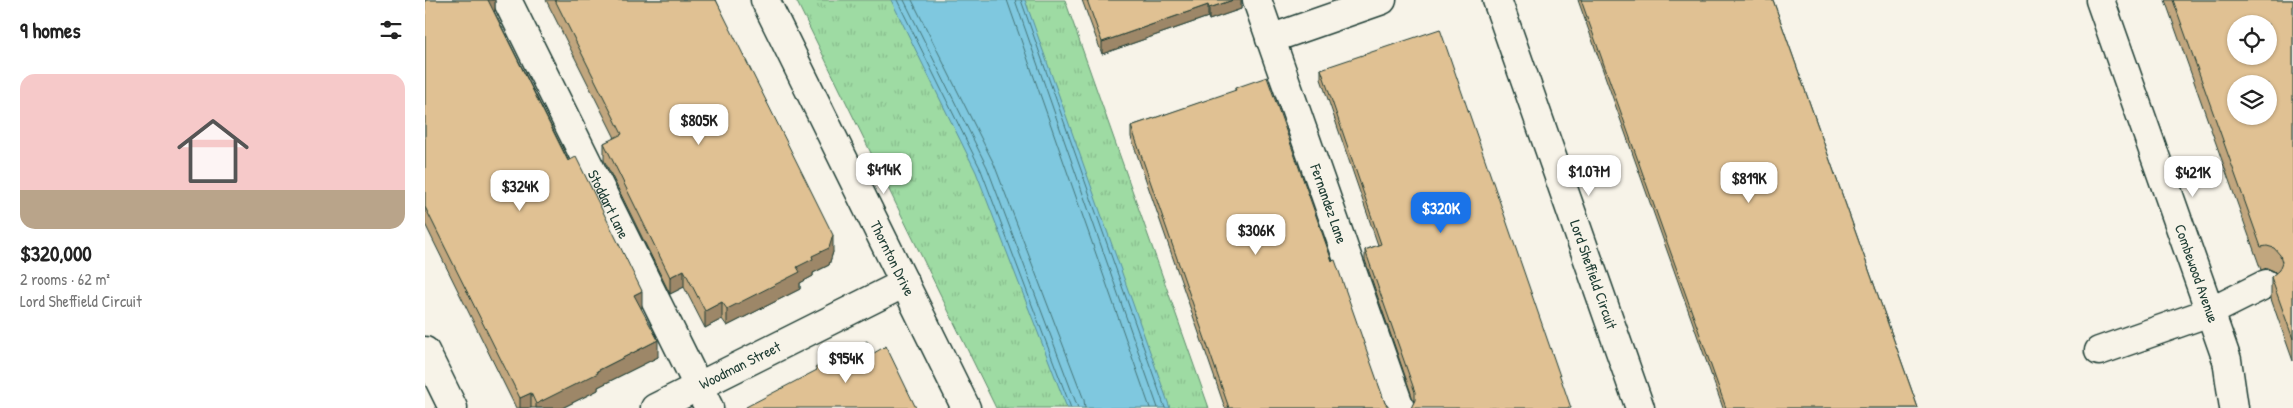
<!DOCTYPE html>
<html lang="en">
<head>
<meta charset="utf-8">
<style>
  :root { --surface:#fff; --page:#f2f2f2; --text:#222; --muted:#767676; --accent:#1a73e8 }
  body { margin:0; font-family:"Patrick Hand",sans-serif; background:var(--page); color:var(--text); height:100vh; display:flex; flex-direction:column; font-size:19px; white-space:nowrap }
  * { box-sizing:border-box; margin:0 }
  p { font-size:16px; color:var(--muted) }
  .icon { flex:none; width:28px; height:28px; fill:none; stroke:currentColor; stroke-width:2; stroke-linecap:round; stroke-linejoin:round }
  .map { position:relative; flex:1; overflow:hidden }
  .sheet { display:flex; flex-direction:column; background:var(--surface); width:425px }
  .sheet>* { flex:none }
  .fabs { position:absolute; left:1802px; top:15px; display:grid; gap:10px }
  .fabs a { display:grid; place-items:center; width:50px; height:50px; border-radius:50%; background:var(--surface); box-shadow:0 1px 4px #0004; font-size:25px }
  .price { position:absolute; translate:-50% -42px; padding:0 11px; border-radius:10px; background:#fff; color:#222; font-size:16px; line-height:32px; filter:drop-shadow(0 1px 2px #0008) }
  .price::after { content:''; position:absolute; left:50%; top:30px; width:15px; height:11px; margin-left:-8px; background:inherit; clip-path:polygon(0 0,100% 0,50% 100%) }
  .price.active { background:var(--accent); color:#fff }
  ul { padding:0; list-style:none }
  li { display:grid; align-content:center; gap:10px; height:265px; padding:0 20px }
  li span { display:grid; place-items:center; height:155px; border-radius:15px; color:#555 }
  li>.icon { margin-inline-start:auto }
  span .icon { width:90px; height:90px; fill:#fffc; stroke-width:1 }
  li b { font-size:21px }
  h2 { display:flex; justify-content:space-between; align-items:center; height:60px; padding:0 20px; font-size:21px }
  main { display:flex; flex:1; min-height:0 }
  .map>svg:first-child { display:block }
  .park { fill:url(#park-tufts); stroke:#5e8c6c }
  .water { fill:#7fc8df; stroke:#59909b }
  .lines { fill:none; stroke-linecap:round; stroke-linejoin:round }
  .shore { stroke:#457578; stroke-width:1 }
  .minor-casing { stroke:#1f3d34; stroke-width:31 }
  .minor { stroke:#f7f3e8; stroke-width:28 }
  .wall { fill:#c1a67e; stroke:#1f3d34 }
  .shaded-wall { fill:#9d8767; stroke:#1f3d34 }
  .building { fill:#e0c193; stroke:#1f3d34; fill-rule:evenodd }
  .labels { text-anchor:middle; stroke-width:4; stroke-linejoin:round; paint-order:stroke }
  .street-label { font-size:15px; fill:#1f3d34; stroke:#f7f3e8 }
</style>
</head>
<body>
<main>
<section class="sheet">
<h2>9 homes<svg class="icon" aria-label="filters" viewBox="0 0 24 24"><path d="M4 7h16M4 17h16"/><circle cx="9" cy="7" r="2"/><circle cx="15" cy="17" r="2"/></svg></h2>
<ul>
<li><span style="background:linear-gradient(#f6c9c9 75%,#b9a48a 0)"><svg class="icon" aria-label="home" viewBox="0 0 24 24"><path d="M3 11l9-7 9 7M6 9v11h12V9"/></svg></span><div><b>$320,000</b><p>2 rooms · 62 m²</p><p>Lord Sheffield Circuit</p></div></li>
</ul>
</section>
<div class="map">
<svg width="1868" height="408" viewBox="0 0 1868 408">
  <defs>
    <pattern id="park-tufts" width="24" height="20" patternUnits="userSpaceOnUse" patternTransform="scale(1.25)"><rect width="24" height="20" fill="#9edba3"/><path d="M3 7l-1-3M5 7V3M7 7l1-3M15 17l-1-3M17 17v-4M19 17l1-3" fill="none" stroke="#88bd8d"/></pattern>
  </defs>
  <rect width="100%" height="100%" fill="#f7f3e8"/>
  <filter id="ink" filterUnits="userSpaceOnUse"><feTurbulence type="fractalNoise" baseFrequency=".02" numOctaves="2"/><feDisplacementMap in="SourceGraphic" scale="10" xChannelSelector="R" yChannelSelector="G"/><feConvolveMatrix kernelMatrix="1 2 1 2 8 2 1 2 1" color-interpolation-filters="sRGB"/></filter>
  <g filter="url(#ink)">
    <path class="park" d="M371,0H640L784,408H571Z"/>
    <path class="water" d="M466,0H600L745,408H642L551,172Z"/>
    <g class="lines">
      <path class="shore" d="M472,0L556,170L646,408
        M479,0L562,167L653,408
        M487,0L569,164L659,400L660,408
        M582,0L725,408
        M590,0L733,408
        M596,0L740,408"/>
      <g class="minor-casing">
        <g id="minor">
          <path id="s1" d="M82,0L284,408"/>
          <path id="s2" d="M340,0L541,408"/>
          <path id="s3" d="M832,0L975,408"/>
          <path id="s4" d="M1072,0L1215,408"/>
          <path id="s5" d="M1675,0L1802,360L1809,408"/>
          <path d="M845,39L957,0"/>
          <path d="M0,351L28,408"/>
          <path d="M1674,351L1785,312L1841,284"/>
          <path id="s6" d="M230,408L480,283"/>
        </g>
      </g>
      <use href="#minor" class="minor"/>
    </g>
    <path class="wall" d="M0,0H70V11H69L217,308H216L233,357L173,387V390L137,408H91L0,224Z
      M121,0H291L408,252L404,265L388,273V276L375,283V289L302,326L297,319L280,328L259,287L245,294L179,160V143L190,138Z
      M657,0H816V9L784,20L783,17L677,54Z
      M1153,0H1348L1493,408H1298Z
      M1740,0H1868V361L1846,299V277L1851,273L1849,271L1842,268L1836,270Z
      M896,69L1146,408L987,407L989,402L940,260V250L953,245L896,79Z
      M810,88L907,261L960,403L964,408H800L706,137V126L810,91Z"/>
    <path class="shaded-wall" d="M62,0H70V11L62,15Z
      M808,0H816V9L784,20V8Z
      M783,5V17L677,54V42Z
      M408,235V252L404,265L388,273V276L375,283V289L302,326V309L372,267L387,256Z
      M259,270V287L245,294V277Z
      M217,291V308L209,312V295Z
      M297,302V319L280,328V311Z
      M233,340V357L173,387V390L137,408H111V404L172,371Z
      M106,393V408H95V398Z"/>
    <path class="building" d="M0,0H63L143,161L151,157L217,291L209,295L233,340L172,371L173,373L111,404L106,393L95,398L0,207Z
      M130,0H291L408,235L404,248L387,256L388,259L372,267L375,272L302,309L297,302L280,311L259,270L245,277L179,143L197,134Z
      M662,0H808L784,8L783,5L677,42Z
      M1156,0H1348L1493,408H1301Z
      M1748,0H1868V339L1846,277L1854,270L1857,262L1855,255L1849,248L1842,246L1836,247ZM1811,24H1844V56H1811ZM1811,84H1844V116H1811Z
      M1015,29L1146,408H986L990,400V392L940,250L956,244L896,69Z
      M842,77L907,261L910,260L960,403L964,408H804L706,126L811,90L810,88Z
      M442,341L449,353L461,346L491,408H321V407L392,370L390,367Z"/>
  </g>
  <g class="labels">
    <g class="street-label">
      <text dy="5" stroke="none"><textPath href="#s1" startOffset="228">Stoddart Lane</textPath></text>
      <text dy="5" stroke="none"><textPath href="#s3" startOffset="216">Fernandez Lane</textPath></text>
      <text dy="5" stroke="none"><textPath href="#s2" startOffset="288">Thornton Drive</textPath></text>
      <text dy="5" stroke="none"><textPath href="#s5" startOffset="290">Combewood Avenue</textPath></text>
      <text dy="5" stroke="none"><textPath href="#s4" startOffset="291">Lord Sheffield Circuit</textPath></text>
      <text dy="5" stroke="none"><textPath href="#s6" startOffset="95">Woodman Street</textPath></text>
    </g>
  </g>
</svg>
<div class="fabs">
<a><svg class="icon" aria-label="locate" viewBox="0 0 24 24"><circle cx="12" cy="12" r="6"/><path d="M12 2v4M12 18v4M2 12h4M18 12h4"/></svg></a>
<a><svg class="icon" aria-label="layers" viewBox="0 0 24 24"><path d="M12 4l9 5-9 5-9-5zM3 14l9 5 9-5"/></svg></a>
</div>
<b class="price" style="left:274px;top:146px">$805K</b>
<b class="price" style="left:459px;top:195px">$414K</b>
<b class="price" style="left:1164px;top:197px">$1.07M</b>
<b class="price" style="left:1768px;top:198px">$421K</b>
<b class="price" style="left:1324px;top:204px">$819K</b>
<b class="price" style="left:95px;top:212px">$324K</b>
<b class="price active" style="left:1016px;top:234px">$320K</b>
<b class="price" style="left:831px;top:256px">$306K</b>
<b class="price" style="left:421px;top:384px">$954K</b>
</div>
</main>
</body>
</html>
